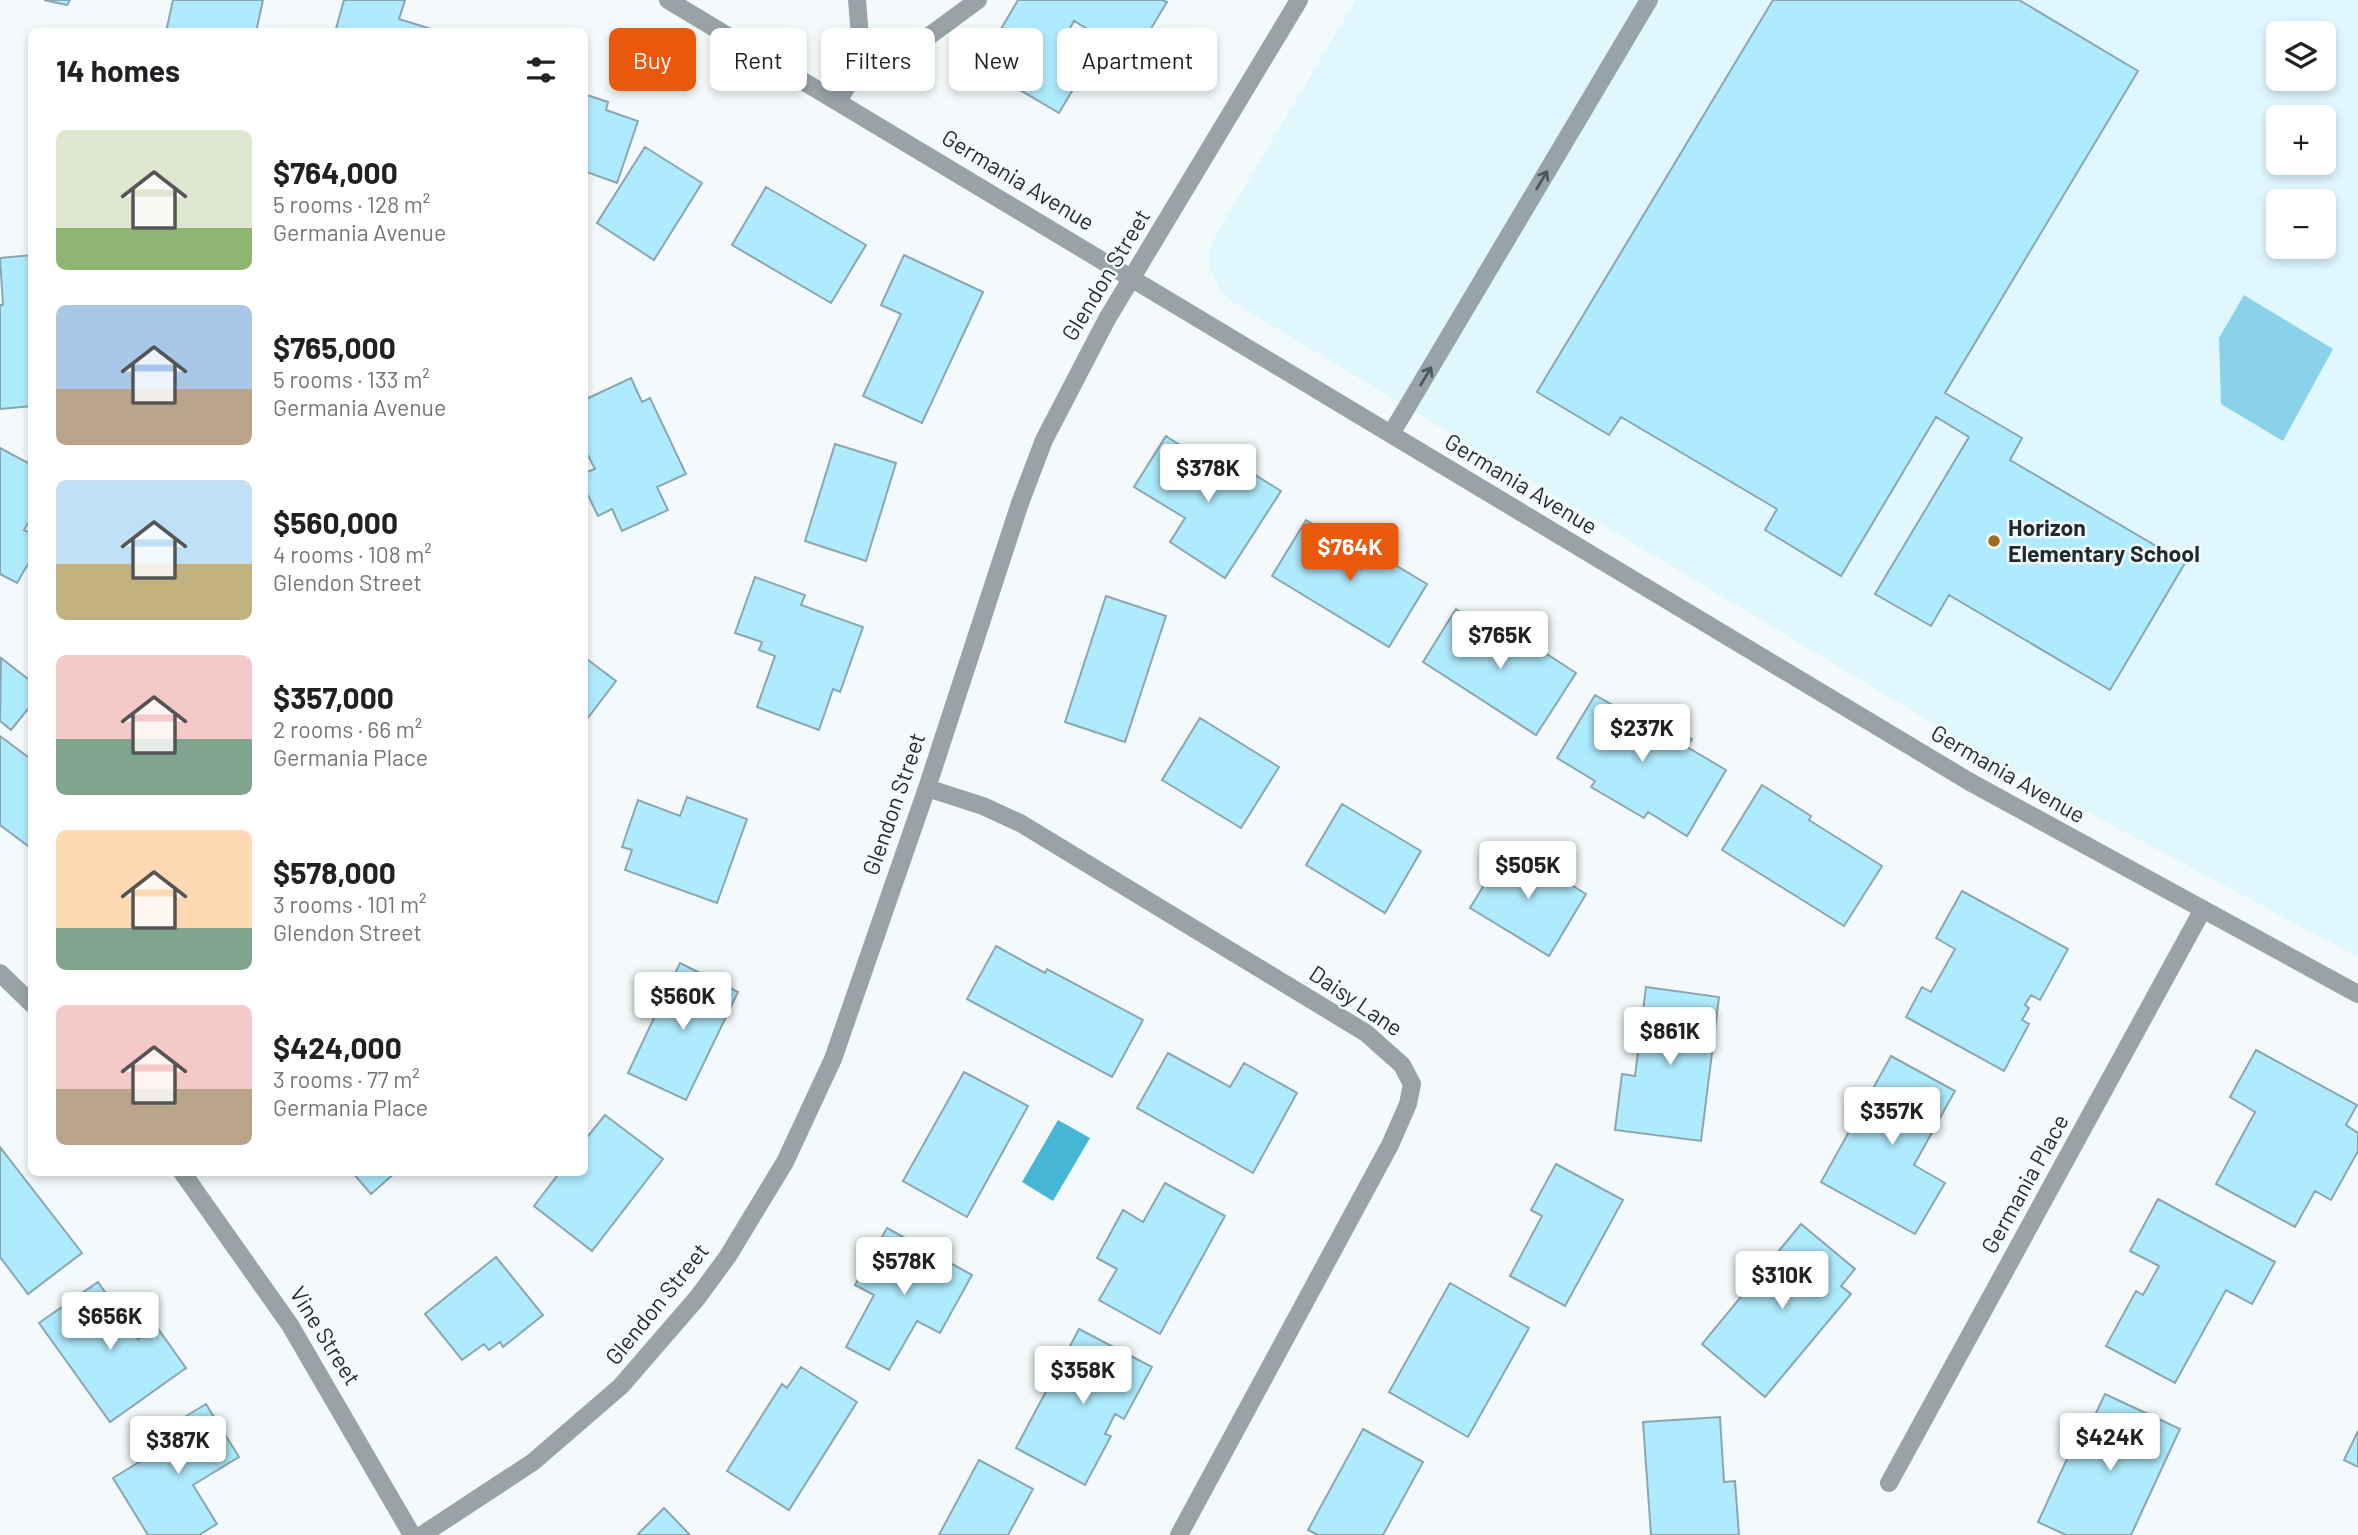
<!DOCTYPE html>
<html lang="en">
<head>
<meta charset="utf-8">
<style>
  :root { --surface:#fff; --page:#f6f6f6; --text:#202124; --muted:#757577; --accent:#ea580c }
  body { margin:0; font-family:Barlow,sans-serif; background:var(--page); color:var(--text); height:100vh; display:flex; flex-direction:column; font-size:26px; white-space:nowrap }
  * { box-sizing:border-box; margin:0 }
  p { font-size:23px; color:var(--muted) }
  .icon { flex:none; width:38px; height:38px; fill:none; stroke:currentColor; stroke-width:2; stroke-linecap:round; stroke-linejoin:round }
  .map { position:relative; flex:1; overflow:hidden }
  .drawer { position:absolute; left:28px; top:28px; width:560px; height:1148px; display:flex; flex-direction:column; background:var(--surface); border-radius:10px; box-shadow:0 4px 10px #0003 }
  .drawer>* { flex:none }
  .top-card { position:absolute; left:609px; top:28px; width:665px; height:63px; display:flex; gap:14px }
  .buttons { position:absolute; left:2266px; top:21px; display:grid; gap:14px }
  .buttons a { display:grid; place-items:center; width:70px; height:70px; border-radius:10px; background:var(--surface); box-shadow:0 4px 10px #0003; font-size:35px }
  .price { position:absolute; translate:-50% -60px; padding:0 16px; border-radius:7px; background:#fff; color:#222; font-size:23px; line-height:46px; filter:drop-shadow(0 2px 4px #0008) }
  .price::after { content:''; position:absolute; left:50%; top:42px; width:21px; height:16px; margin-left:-10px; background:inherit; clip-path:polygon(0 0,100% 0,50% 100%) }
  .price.selected { background:var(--accent); color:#fff }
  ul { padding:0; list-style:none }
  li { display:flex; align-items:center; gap:21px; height:175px; padding:0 28px }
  li span { display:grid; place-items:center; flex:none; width:196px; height:140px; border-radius:10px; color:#555 }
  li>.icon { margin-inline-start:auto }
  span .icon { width:84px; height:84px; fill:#fffc; stroke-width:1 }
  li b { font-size:30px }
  h2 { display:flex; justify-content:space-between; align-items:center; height:84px; padding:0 28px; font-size:30px }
  .tag { padding:0 24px; border-radius:10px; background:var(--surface); box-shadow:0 4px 10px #0003; font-size:24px; line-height:63px }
  .tag.selected { background:var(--accent); color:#fff }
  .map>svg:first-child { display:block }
  .built { fill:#e0f7fe; fill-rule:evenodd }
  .green { fill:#89d2e9 }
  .water { fill:#45b6d5 }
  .building { fill:#afebfe; stroke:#8ba6b0; stroke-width:2 }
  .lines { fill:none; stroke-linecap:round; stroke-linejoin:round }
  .minor { stroke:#97a3a7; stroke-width:18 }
  .oneway { stroke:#4f5a5e }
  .poi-dot { fill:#9e6921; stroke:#f4fafc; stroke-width:2.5 }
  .labels { text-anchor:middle; stroke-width:5; stroke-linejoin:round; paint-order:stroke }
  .street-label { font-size:23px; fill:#1f2a2e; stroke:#f4fafc }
  .poi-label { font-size:23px; font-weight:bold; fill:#1f2a2e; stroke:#f4fafc; text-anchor:start }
</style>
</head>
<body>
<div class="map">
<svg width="2358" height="1535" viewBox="0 0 2358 1535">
  <rect width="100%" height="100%" fill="#f4fafc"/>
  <path class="built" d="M1356,0H2358V957L2029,781L1232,302L1221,291L1210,268L1209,251L1216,234ZM2278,33H2324V79H2278ZM2278,117H2324V163H2278ZM2278,201H2324V247H2278Z"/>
  <path class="green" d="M2244,295L2333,349L2283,441L2221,404L2219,338Z"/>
  <path class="water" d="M1058,1120L1090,1138L1053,1201L1022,1182Z"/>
  <path class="building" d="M44,0H70L67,5Z
    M173,0H263L256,32H166Z
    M344,0H405L399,19L441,32H335Z
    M1018,0H1163L1167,2L1134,57L1074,21L1061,44L1090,61L1059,113L979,66Z
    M1773,0H2019L2138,71L1945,393L2022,438L2010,460L2185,563L2110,690L1949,595L1931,626L1875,594L1969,437L1936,417L1841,576L1765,530L1777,509L1621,417L1609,435L1537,392Z
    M584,94L608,102L606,110L638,121L617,183L584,171Z
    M645,147L702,183L654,260L597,223Z
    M766,187L866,245L831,303L732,245Z
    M32,255V406L0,409V305H3L0,258Z
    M904,255L983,292L922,423L863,396L901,314L881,305Z
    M631,378L642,402L650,398L686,474L657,487L668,510L622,531L612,509L598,516L584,487V473L595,469L584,448V400Z
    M1166,436L1207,463L1199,476L1208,481L1225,456L1281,491L1225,578L1170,542L1185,518L1134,487Z
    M835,444L896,463L866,561L805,541Z
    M0,448L32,465V516L24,530L32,534V557L17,583L0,574Z
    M1306,520L1363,554L1367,548L1427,584L1389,647L1272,576Z
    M755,577L805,595L801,605L863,627L840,692L833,689L819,730L757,707L775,656L759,650L762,642L735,633Z
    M1106,596L1166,616L1125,742L1065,722Z
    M1456,609L1509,643L1516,634L1576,673L1536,735L1423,662Z
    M584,657L616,681L584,723Z
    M1,658L32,682V704L11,730L0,721Z
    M1595,695L1634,717L1640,708L1692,739L1687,747L1726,770L1687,836L1648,812L1644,818L1591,787L1595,781L1557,758Z
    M1200,718L1279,767L1241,828L1162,780Z
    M0,736L32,760V849L0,825Z
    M1762,785L1811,816L1809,820L1882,866L1844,926L1722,850Z
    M687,797L747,819L717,903L625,870L632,850L622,847L638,800L680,816Z
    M1342,804L1421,851L1385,913L1306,865Z
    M1508,846L1586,894L1549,956L1470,908Z
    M1962,891L2068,949L2040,1000L2031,995L2025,1005L2029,1008L2022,1020L2029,1024L2004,1071L1906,1017L1922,987L1931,992L1955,949L1936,938Z
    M996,946L1045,973L1047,969L1143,1020L1112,1077L967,999Z
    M680,963L738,992L686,1100L628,1073Z
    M1646,987L1719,997L1701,1141L1615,1130L1622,1074L1635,1076Z
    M2256,1050L2357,1105L2346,1125L2358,1133V1151L2331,1200L2315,1191L2295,1227L2216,1184L2255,1112L2230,1097Z
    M1168,1053L1230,1087L1244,1063L1297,1093L1253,1173L1137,1108Z
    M1891,1056L1955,1091L1914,1165L1945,1183L1915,1234L1821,1182Z
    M964,1072L1028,1106L967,1217L903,1181Z
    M605,1115L663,1159L592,1251L534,1206L560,1172H584V1141Z
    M0,1147L82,1253L28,1294L0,1257Z
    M1556,1164L1623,1200L1565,1306L1510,1276L1542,1216L1531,1210Z
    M352,1172H396L371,1194Z
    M1165,1183L1225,1216L1160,1334L1099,1300L1117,1269L1097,1258L1123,1210L1143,1222Z
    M2158,1199L2275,1262L2252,1304L2226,1290L2175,1383L2106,1346L2136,1291L2143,1295L2159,1266L2130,1251Z
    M1801,1224L1855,1269L1841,1286L1851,1294L1765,1397L1702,1344Z
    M887,1228L972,1275L940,1333L917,1321L889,1370L846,1347L874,1295L855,1285Z
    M496,1257L543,1315L503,1347L500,1342L489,1350L484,1344L462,1360L425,1314Z
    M98,1282L138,1339L156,1326L186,1368L110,1422L39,1323Z
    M1450,1283L1529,1328L1468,1437L1389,1392Z
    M1079,1329L1152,1367L1124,1419L1115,1414L1105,1434L1111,1436L1085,1485L1016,1448Z
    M801,1367L857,1402L789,1510L727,1471L782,1384L787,1388Z
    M2105,1394L2180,1429L2131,1535H2066L2038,1522L2072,1448L2078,1451Z
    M206,1404L239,1457L193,1485L217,1524L199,1535H148L113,1478L162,1448L155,1435Z
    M1720,1417L1724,1482L1735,1481L1739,1535H1651L1643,1422Z
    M1363,1429L1423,1462L1383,1535H1318L1308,1530Z
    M2358,1431V1467L2344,1460Z
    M979,1460L1033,1489L1008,1535H939Z
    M664,1508L690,1535H637Z"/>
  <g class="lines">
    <path class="minor" d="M668,0L1970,782L2358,994
      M862,61L925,39L978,0
      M838,101L862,61L857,0
      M1391,434L1649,0
      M927,788L983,806L1020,823L1366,1033L1402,1065L1412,1084L1408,1104L1390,1145L1179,1535
      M0,973L32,1004
      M182,1172L290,1325L412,1535
      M1889,1483L2203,909
      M422,1535L533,1462L621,1386L698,1297L728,1256L785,1162L833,1059L927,788L1020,503L1044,440L1107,319L1299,0"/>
  </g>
  <defs><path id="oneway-shaft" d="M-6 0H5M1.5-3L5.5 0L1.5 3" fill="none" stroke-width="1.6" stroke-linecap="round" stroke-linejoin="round" transform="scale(1.75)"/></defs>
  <g class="oneway">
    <use href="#oneway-shaft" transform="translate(1542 180) rotate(-59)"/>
    <use href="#oneway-shaft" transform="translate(1426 376) rotate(-59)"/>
  </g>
  <circle class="poi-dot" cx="1994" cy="541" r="7"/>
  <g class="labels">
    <g class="street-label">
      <text transform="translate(1018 180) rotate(31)" y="8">Germania Avenue</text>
      <text transform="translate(1106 275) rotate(-59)" y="8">Glendon Street</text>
      <text transform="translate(1521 484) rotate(31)" y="8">Germania Avenue</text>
      <text transform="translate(2008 774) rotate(30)" y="8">Germania Avenue</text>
      <text transform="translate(894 804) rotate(-71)" y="8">Glendon Street</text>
      <text transform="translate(1356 1001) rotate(34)" y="8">Daisy Lane</text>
      <text transform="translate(2025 1184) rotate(-61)" y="8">Germania Place</text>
      <text transform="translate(657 1304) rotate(-51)" y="8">Glendon Street</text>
      <text transform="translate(325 1336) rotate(58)" y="8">Vine Street</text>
    </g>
    <g class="poi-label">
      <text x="2008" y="536">Horizon<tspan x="2008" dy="26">Elementary School</tspan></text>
    </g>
  </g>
</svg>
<div class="buttons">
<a><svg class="icon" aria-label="layers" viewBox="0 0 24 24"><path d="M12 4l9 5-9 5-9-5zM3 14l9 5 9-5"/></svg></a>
<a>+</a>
<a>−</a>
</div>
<b class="price" style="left:1208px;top:504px">$378K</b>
<b class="price selected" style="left:1350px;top:583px">$764K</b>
<b class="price" style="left:1500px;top:671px">$765K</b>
<b class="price" style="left:1642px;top:764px">$237K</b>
<b class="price" style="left:1528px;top:901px">$505K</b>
<b class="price" style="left:683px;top:1032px">$560K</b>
<b class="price" style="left:1670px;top:1067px">$861K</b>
<b class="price" style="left:1892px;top:1147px">$357K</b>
<b class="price" style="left:904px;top:1297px">$578K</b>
<b class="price" style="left:1782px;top:1311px">$310K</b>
<b class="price" style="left:110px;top:1352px">$656K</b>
<b class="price" style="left:1083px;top:1406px">$358K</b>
<b class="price" style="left:2110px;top:1473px">$424K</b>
<b class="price" style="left:178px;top:1476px">$387K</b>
<div class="top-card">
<a class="tag selected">Buy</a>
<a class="tag">Rent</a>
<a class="tag">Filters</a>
<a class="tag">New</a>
<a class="tag">Apartment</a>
</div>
<section class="drawer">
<h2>14 homes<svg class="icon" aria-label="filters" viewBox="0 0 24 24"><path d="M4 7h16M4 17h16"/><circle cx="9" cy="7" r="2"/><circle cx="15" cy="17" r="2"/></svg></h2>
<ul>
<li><span style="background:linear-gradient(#dfe7d0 70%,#8fb573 0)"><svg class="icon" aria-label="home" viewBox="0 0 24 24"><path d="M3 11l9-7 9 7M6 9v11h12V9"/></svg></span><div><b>$764,000</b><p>5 rooms · 128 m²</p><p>Germania Avenue</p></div></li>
<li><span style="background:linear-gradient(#a9c7e8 60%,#b9a48a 0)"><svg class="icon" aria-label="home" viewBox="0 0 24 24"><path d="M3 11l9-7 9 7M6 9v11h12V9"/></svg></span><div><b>$765,000</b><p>5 rooms · 133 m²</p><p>Germania Avenue</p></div></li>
<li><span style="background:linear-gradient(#bfe0f5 60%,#c2b280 0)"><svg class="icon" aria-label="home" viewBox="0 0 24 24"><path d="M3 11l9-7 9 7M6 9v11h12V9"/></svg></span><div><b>$560,000</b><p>4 rooms · 108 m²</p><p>Glendon Street</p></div></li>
<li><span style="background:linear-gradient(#f6c9c9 60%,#7fa58c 0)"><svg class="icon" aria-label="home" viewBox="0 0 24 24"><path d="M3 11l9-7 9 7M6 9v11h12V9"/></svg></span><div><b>$357,000</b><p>2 rooms · 66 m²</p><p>Germania Place</p></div></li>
<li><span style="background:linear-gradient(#ffd9b3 70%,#7fa58c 0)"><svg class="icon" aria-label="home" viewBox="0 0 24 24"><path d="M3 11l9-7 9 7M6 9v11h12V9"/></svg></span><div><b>$578,000</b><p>3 rooms · 101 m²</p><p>Glendon Street</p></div></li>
<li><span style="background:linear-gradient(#f6c9c9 60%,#b9a48a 0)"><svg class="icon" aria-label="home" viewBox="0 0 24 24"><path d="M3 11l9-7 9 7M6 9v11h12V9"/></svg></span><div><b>$424,000</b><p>3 rooms · 77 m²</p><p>Germania Place</p></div></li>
</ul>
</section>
</div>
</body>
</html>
